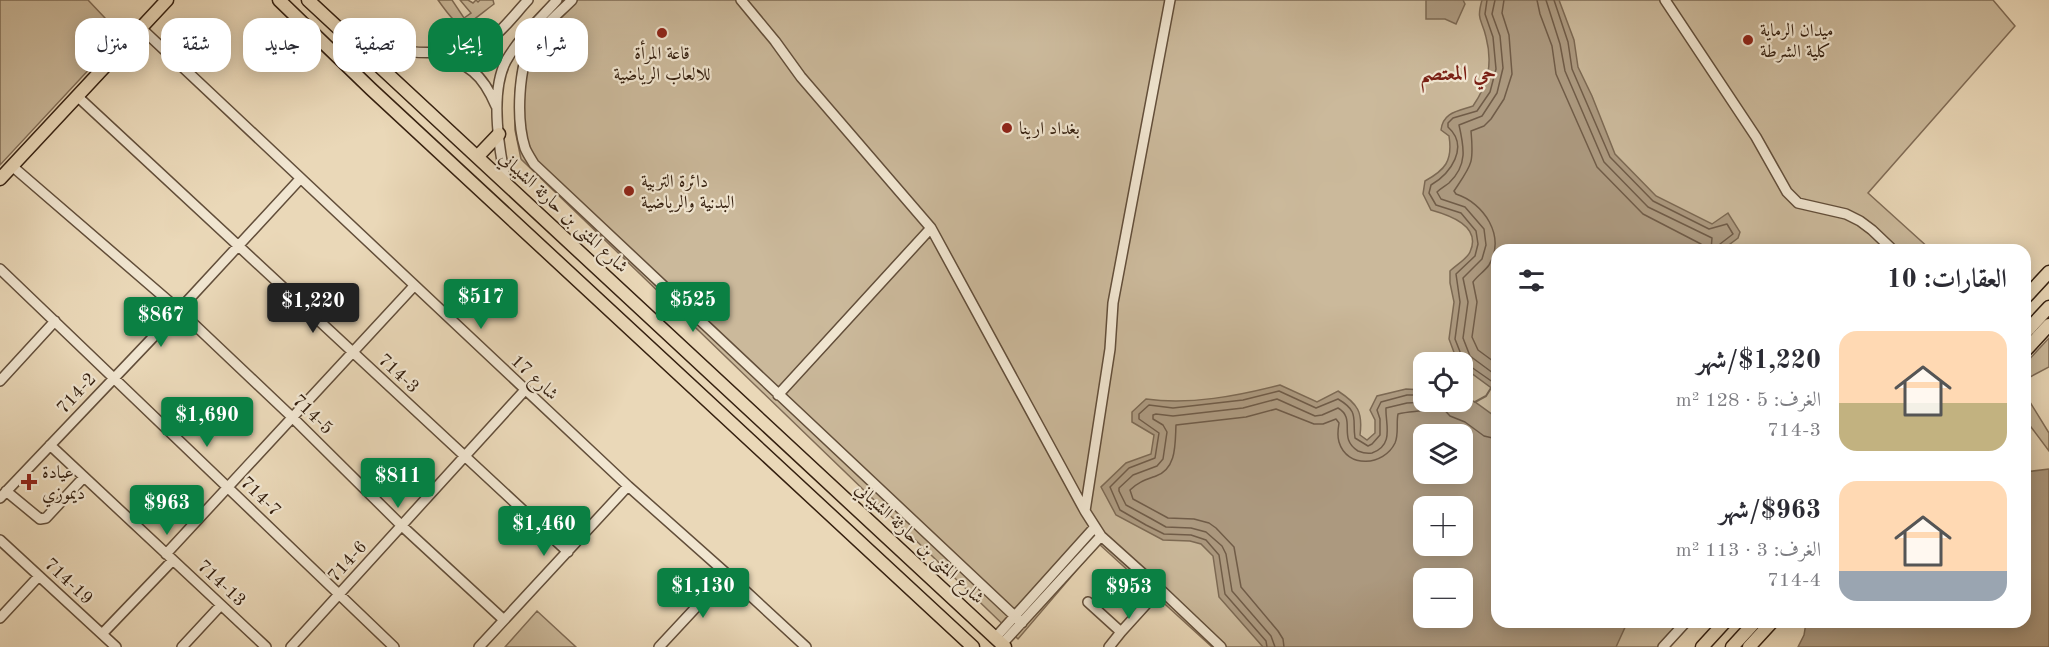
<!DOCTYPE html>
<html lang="ar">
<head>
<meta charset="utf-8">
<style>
  :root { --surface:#fff; --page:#f7f7f7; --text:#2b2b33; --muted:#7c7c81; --accent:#0b8043 }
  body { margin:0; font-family:"Old Standard TT",Amiri,serif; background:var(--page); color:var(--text); direction:rtl; height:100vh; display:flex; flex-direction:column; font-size:22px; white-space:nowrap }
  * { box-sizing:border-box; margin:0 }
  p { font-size:20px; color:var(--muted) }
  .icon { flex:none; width:33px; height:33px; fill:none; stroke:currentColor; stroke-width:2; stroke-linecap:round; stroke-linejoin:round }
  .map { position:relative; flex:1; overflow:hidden; direction:ltr }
  .sheet { position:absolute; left:1491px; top:244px; width:540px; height:384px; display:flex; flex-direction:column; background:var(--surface); border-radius:18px; box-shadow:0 3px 15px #0003; direction:rtl }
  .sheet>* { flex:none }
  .guide { position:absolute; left:18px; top:18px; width:570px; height:54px; direction:rtl; display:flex; gap:12px }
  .controls { position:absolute; left:1413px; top:352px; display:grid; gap:12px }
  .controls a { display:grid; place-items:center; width:60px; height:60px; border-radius:12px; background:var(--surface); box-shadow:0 3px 15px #0003; font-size:30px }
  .price { position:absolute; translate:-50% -51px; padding:0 14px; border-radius:6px; background:var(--accent); color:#fff; font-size:20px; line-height:39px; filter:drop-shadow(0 2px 3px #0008) }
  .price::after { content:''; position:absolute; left:50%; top:36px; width:18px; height:14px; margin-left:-9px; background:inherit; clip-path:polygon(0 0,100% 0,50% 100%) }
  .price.on { background:#222; color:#fff }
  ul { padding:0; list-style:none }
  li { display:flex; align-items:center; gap:18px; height:150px; padding:0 24px }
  li span { display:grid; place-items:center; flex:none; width:168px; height:120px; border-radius:18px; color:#555 }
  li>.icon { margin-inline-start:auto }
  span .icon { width:72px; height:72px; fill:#fffc; stroke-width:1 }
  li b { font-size:26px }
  h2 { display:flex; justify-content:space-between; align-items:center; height:72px; padding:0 24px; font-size:26px }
  .pill { padding:0 21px; border-radius:18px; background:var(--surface); box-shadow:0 3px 15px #0003; font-size:21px; line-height:54px }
  .pill.on { background:var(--accent); color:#fff }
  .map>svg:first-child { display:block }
  .green { fill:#cbb99b; stroke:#806c56; stroke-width:1.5; fill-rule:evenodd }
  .water { fill:#ac997f; stroke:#7c6953; stroke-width:1.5; fill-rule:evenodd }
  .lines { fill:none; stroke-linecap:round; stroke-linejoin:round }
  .shore { stroke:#705c48; stroke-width:1.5 }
  .stream { stroke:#7c6953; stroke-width:2 }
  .minor-casing { stroke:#624e3a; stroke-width:12 }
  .major-casing { stroke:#352010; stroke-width:15 }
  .minor { stroke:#f1e6d1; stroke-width:9 }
  .major { stroke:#ead8b8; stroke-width:12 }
  .poi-dot { fill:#8f2418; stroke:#f1e6d1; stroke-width:2 }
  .labels { text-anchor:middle; stroke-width:4.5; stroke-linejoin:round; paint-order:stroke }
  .poi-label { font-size:18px; fill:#352010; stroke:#f1e6d1; text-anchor:start }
  .street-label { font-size:18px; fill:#352010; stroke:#f1e6d1 }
  .quarter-label { font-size:21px; font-weight:bold; fill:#7a1f14; stroke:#f1e6d1 }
</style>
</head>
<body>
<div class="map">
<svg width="2049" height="647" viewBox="0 0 2049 647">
  <rect width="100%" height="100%" fill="#ead8b8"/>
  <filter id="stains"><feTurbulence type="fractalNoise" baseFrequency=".00333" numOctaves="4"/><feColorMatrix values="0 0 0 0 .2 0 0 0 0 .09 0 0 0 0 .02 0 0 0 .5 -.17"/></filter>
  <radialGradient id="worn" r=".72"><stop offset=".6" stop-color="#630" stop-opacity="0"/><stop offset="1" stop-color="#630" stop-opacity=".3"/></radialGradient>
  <path class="green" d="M0,0H88L121,35L0,165Z
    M438,0H452L464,18L471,13L460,0H468L473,3L476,0L478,2L480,0H493L494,4C462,28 463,35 438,0Z
    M562,0H1993L2015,26L1868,193L1931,250H1497V622L1688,623L1664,647H1212L1099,544L1018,639L521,159L515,130V92L519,61L534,31ZM1424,363H1462V402H1424ZM1424,435H1462V474H1424ZM1424,507H1462V546H1424ZM1424,579H1462V618H1424Z
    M2049,338V367L2030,377L2026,382L2025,364Z
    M2025,394L2049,433V451L2025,419Z
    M537,611L576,647H505Z"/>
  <path class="water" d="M1426,0H1463L1465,4L1456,24L1445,19H1426Z
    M1482,0H1559L1574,40L1578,67L1592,96L1615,154L1656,196L1712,224L1728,213L1740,232L1738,238L1722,250H1497V392L1463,367L1462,363H1458L1449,339L1454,302L1450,283V271C1456,265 1467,259 1470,252C1482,226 1449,215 1431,210L1423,194L1425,181C1445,170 1453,161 1449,136L1441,130C1443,112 1458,111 1473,106C1488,84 1493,64 1486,37C1482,19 1476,21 1482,0Z
    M1280,385L1317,402L1338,391C1358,404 1363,412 1360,435L1367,440L1375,433V420L1370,410L1377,396L1406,389L1423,390L1424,402H1462L1463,397L1475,402L1497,418V622L1627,623L1616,647H1263L1219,597L1213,556L1201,544L1190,541L1163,540L1116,515L1101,487L1126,463L1151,454L1154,435L1132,422V412L1146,399C1191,405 1237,396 1280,385ZM1424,435H1462V474H1424ZM1424,507H1462V546H1424ZM1424,579H1462V618H1424Z
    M2049,469V647H1798L1804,635L1806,623L2025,622V472Z"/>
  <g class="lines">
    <path class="shore" d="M1487,0L1485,14L1493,37L1496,69L1490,92L1477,111L1453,118L1448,123V127C1470,147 1450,174 1431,185L1429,193L1436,205L1461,213L1476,231L1478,244L1475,256L1456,274L1460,302L1455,339L1464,362L1497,385
      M1495,0L1492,14L1500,36L1503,68L1497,93L1482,116L1459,125C1464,147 1468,165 1449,183C1445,186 1441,188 1437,192L1441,199L1465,207L1484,229L1486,245L1482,259L1463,278L1468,302L1463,338L1470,356L1497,376
      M1537,0L1540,14L1552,46L1556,74L1597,167L1643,214L1701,244L1702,250
      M1546,0L1560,44L1565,71L1604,162L1648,207L1712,238L1711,250
      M1554,0L1568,42L1572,69L1610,157L1653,201L1709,229L1727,224L1733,234L1720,244L1719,250
      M1497,364L1478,350L1472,337L1477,302L1473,282C1477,276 1485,271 1489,265C1506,236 1484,203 1456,194L1454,191C1472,164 1474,164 1471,131L1484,126L1491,119L1504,99L1512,74L1509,35L1502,13L1504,0
      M1267,647L1266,641L1225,594L1219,555L1206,540L1191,535L1164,534L1146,525L1120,510L1110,487L1129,468L1155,458L1159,433L1139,419V414L1149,405L1173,408L1243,400L1279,391L1316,408L1338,399C1360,412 1352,419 1355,438L1368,446L1372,444L1380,435V419L1377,410L1381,402L1407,395H1424
      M1275,647L1271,636L1232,591L1226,554L1222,546L1206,532L1191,528L1166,527L1150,518L1126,505L1119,491V488L1133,475L1157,466L1163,459L1167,432L1163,425L1153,419V415L1156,414L1173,416L1243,408L1277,399L1315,416L1322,415L1338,408C1357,419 1337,438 1358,451C1363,453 1367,454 1372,453C1395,445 1385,423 1386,408L1407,403L1427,402
      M1284,647L1283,639L1278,631L1241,587L1234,547L1216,528L1209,523L1194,519L1168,518L1133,499L1130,490C1138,482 1145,480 1156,476C1177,468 1175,444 1176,425L1246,417L1276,409L1314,424H1323L1336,419L1339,423C1338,429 1337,436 1339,442C1347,469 1384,466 1395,443C1399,434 1396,423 1398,414C1413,410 1426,413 1440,405L1450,416L1465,422L1484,436L1497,439"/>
    <path class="stream" d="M1475,402L1486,396L1491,388"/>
    <g class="minor-casing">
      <path id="minor" d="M572,0C559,13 543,26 533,41C518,66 516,120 525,148C527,153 531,159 534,164L1022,623
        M741,0L775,41L801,77L931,228L1085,511
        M1170,0L1113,303L1110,349L1085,511L1101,536L1160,589L1221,647
        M1665,0L1756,137L1787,192L1798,203L1846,214L1860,221L1872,230L1893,250
        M141,28L628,486L727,574L806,647
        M351,37C387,51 425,57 463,49C469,48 476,47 481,45C500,35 514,15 528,0
        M435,55C469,64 482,73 496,106
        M77,96L568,552
        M12,166L179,310L293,418L402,526L504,620
        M506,182C499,149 490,92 506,61C519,38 540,19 557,0
        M0,269L394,647
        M0,381L55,321
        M778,395L931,228
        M50,445L266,647
        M6,491L40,519L46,518L84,477
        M0,498L179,310L300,179
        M0,540L116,647
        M166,554L414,286
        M1088,602L1121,632L1109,647
        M0,618L39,576
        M1121,632L1160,589
        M102,634L173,560
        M995,638L1094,528
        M1002,644L1101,536
        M182,647L221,605
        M291,647L525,390
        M479,647L628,486
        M659,647L727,574
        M1663,647L1686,622"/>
    </g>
    <g class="major-casing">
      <path id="major" d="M279,0L371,89L973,647
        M308,0L1005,647
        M478,156L499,134
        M0,179L167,0
        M2025,298L2049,272
        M2025,333L2049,307
        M2025,351L2049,325
        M1702,647L1725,622
        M1732,647L1755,622
        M1749,647L1772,622"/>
    </g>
    <use href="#minor" class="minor"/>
    <use href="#major" class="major"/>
  </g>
  <g class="poi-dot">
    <circle cx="662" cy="33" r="6"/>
    <circle cx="1748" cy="40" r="6"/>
    <circle cx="1007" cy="128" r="6"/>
    <circle cx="629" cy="191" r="6"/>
    <path d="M26 473h6v6h6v6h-6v6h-6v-6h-6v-6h6z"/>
  </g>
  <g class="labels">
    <g class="poi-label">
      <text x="1760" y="36">ميدان الرماية<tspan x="1760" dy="21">كلية الشرطة</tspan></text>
      <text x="662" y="59" text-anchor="middle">قاعة المرأة<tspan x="662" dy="21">للالعاب الرياضية</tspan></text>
      <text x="1019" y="134">بغداد ارينا</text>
      <text x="641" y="187">دائرة التربية<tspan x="641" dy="21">البدنية والرياضية</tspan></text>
      <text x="42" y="478">عيادة<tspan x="42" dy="21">ديموزي</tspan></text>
    </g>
    <g class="street-label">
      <text transform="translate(564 212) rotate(43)" y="6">شارع المثنى بن حارثة الشيباني</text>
      <text transform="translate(399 373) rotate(43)" y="6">714-3</text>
      <text transform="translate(535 377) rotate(43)" y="6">شارع 17</text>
      <text transform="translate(76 393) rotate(-47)" y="6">714-2</text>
      <text transform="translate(313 414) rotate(44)" y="6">714-5</text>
      <text transform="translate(261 496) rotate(44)" y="6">714-7</text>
      <text transform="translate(920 543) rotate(43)" y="6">شارع المثنى بن حارثة الشيباني</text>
      <text transform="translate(347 561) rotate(-48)" y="6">714-6</text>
      <text transform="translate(69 581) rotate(43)" y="6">714-19</text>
      <text transform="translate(222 583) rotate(43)" y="6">714-13</text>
    </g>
    <g class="quarter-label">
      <text x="1458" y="80">حي المعتصم</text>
    </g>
  </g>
  <rect width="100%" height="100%" filter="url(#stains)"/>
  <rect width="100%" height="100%" fill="url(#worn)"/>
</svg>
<div class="controls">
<a><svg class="icon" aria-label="locate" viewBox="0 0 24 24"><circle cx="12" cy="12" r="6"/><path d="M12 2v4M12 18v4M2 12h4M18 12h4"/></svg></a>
<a><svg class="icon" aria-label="layers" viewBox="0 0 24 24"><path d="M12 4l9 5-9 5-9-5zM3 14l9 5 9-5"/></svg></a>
<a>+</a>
<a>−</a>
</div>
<b class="price" style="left:481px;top:330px">$517</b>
<b class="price" style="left:693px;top:333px">$525</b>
<b class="price on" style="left:313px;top:334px">$1,220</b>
<b class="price" style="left:161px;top:348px">$867</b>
<b class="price" style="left:207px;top:448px">$1,690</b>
<b class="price" style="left:398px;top:509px">$811</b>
<b class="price" style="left:167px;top:536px">$963</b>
<b class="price" style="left:544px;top:557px">$1,460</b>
<b class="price" style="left:703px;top:619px">$1,130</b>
<b class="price" style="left:1129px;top:620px">$953</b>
<div class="guide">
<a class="pill">شراء</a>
<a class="pill on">إيجار</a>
<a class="pill">تصفية</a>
<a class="pill">جديد</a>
<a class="pill">شقة</a>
<a class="pill">منزل</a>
</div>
<section class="sheet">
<h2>العقارات: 10<svg class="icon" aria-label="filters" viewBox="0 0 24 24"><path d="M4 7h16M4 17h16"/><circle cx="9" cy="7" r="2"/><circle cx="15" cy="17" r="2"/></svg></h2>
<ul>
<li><span style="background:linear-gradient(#ffd9b3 60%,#c2b280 0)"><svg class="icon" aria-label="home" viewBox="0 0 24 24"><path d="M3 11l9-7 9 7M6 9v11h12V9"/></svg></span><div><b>$1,220/شهر</b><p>الغرف: 5 · 128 m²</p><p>714-3</p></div></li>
<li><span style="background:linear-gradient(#ffd9b3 75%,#9aa5b1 0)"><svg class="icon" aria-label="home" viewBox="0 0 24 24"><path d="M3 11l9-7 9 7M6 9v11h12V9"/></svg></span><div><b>$963/شهر</b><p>الغرف: 3 · 113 m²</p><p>714-4</p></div></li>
</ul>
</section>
</div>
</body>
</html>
